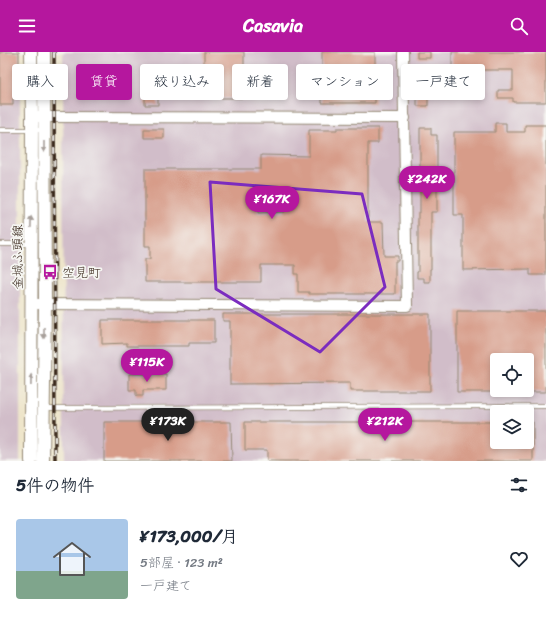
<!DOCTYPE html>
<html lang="ja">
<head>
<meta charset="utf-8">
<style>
  :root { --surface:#fff; --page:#f6f6f7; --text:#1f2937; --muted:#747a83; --line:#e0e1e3; --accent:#b5179e }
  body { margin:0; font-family:Sriracha,"Klee One",sans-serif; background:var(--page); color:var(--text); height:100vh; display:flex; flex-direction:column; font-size:15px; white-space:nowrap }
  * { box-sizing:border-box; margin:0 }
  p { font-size:13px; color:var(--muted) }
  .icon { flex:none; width:22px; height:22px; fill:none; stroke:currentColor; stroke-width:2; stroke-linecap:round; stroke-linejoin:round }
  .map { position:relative; height:409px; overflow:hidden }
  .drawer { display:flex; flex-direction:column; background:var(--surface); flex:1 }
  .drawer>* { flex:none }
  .top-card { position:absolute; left:12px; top:12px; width:522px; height:36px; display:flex; gap:8px }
  .fabs { position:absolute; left:490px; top:301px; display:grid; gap:8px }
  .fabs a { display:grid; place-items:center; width:44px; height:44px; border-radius:4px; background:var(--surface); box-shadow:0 2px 6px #0003; font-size:20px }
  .price { position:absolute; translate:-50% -34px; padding:0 9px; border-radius:14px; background:var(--accent); color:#fff; font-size:13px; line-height:26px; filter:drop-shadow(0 1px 2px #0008) }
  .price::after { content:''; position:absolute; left:50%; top:24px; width:12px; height:9px; margin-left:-6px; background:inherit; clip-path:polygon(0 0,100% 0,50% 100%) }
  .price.selected { background:#222; color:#fff }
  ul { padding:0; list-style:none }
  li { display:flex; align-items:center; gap:12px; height:100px; padding:0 16px }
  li+li { border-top:1px solid var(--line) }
  li span { display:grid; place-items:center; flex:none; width:112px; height:80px; border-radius:4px; color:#555 }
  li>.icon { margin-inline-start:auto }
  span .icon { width:48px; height:48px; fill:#fffc; stroke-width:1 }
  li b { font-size:17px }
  h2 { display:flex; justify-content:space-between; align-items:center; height:48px; padding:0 16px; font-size:17px }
  .tag { padding:0 14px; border-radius:4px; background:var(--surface); box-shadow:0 2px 6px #0003; font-size:14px; line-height:36px }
  .tag.selected { background:var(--accent); color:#fff }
  header { display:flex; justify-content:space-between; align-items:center; height:52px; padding:0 16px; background:var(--accent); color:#fff; font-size:18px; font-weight:800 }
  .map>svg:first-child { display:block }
  .industrial { fill:#d1bdc9; fill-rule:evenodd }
  .building { fill:#d79c89; fill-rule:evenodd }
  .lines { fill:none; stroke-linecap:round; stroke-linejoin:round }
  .service-casing { stroke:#948874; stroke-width:5.5 }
  .tertiary-casing { stroke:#948874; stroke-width:12 }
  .primary-casing { stroke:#948874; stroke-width:14 }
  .service { stroke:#fff; stroke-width:4 }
  .tertiary { stroke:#fff; stroke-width:10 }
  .primary { stroke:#fff; stroke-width:12 }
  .rail-casing { stroke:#3b2a1e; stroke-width:3.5 }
  .rail { stroke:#f6f6f2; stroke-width:2; stroke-dasharray:6; stroke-linecap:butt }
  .oneway { fill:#a79f9a }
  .marked { fill:none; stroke:#7b2cbf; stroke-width:3; stroke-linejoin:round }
  .labels { text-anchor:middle; stroke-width:3.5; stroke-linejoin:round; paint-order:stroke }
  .street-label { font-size:13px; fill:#3b2a1e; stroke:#f6f6f2 }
  .poi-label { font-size:13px; fill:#3b2a1e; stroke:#f6f6f2; text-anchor:start }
</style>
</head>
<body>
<header><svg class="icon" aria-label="menu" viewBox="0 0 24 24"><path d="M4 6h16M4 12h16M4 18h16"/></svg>Casavia<svg class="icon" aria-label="search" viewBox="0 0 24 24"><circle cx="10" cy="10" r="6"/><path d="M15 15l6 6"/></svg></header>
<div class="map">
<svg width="546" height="409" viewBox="0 0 546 409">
  <rect width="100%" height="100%" fill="#f6f6f2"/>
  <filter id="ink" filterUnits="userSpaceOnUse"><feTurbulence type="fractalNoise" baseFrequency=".025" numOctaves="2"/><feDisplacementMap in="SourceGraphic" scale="8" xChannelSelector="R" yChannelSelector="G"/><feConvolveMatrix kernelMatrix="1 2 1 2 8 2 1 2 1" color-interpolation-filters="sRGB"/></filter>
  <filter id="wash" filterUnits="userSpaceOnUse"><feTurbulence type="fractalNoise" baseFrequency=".012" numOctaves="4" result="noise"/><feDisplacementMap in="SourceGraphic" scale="16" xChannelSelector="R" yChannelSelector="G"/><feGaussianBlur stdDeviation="0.9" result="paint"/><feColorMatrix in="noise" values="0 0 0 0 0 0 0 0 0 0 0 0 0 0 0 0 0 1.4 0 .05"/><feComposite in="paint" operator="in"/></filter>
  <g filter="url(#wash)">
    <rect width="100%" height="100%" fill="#eee5ca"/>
    <path class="industrial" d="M0,0H20V409H0Z
      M63,0H546V409H64ZM497,308H527V338H497ZM497,360H527V390H497Z"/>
    <g id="blocks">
      <path class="building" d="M0,0H19V46H13V53H0Z
        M204,0H244V37H245V46H208V30H204Z
        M322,0H375V51H322Z
        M417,0H430V6H417Z
        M452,0H546V50H513V46H498V38H513V18H452Z
        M417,17H428V54H417Z
        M145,43H158V53H145Z
        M495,71H506V80H525V73H546V223H530V217L463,218V163H454V80H495Z
        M337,76H378V91H368V170H383L384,204H398V209H395V242H309V240H298V222H295V213H261V230H145V207H150V194H145V117H261V103L309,104V78H337ZM258,149H285V160L258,161Z
        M420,76H431V83H437V160H431V217H430V230H424V226H417V220H418V160H420Z
        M144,77H164V86H144Z
        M457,259H546V340H527V308H497V340H457Z
        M223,262H430V339H350V331L230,332V269H223Z
        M102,268H214V291H189V294H127V291L102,292Z
        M129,322H166V338H143V344H136V338H129Z
        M104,370H231L232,409H104Z
        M245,370H497V390H527V370H533V409H267V398H245Z"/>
    </g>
  </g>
  <g filter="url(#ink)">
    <use href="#blocks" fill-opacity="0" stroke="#948874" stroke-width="1"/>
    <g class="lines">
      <g class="service-casing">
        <path id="service" d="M0,78H44
          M0,192H30
          M45,356L546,354"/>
      </g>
      <g class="tertiary-casing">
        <path id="tertiary" d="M37,65L405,66
          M37,252L407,254L403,0"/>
      </g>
      <g class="primary-casing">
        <path id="primary" d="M31,409L32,65L31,0
          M43,409L45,252L44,0"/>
      </g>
      <use href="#service" class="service"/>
      <use href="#tertiary" class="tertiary"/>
      <use href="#primary" class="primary"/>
      <g class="rail-casing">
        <path id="rail" d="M54,0L55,409"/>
      </g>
      <use href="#rail" class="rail"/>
    </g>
    <defs><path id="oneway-solid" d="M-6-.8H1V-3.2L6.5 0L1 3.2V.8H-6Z"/></defs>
    <g class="oneway">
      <use href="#oneway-solid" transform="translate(44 95) rotate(90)"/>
      <use href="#oneway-solid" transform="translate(31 170) rotate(-89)"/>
      <use href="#oneway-solid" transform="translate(44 281) rotate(90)"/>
      <use href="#oneway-solid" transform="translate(31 328) rotate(-89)"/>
    </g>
  </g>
  <path class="marked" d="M210,130L362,142L385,235L320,300L216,237Z"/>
  <defs>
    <g id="bus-bare" transform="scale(1.2)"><path d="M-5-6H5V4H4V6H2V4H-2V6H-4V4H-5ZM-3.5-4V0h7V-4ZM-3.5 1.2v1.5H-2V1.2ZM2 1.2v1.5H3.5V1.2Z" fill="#b5179e" stroke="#f6f6f2" stroke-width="2.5" paint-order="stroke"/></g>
  </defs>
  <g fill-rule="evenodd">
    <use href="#bus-bare" x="50" y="220"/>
  </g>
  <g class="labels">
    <g class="street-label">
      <text transform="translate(17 205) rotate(-90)" y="5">金城ふ頭線</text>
    </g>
    <g class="poi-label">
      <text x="62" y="225">空見町</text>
    </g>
  </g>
</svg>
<div class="fabs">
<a><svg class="icon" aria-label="locate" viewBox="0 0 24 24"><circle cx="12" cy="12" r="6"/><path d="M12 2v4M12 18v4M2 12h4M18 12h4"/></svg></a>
<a><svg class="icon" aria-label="layers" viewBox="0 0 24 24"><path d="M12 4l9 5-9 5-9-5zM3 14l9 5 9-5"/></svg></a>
</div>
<b class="price" style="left:427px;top:148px">¥242K</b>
<b class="price" style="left:272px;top:168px">¥167K</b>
<b class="price" style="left:147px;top:331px">¥115K</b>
<b class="price selected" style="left:168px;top:390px">¥173K</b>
<b class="price" style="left:385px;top:390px">¥212K</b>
<div class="top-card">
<a class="tag">購入</a>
<a class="tag selected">賃貸</a>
<a class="tag">絞り込み</a>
<a class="tag">新着</a>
<a class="tag">マンション</a>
<a class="tag">一戸建て</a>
</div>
</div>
<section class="drawer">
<h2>5件の物件<svg class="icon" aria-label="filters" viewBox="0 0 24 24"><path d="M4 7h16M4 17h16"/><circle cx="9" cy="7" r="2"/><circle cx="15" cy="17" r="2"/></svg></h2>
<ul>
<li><span style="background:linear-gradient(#a9c7e8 65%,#7fa58c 0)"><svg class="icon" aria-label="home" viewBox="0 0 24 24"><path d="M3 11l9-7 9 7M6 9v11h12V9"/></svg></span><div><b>¥173,000/月</b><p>5部屋 · 123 m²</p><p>一戸建て</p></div><svg class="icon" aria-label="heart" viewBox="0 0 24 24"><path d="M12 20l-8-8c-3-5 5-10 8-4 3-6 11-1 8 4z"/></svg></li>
</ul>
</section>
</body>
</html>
